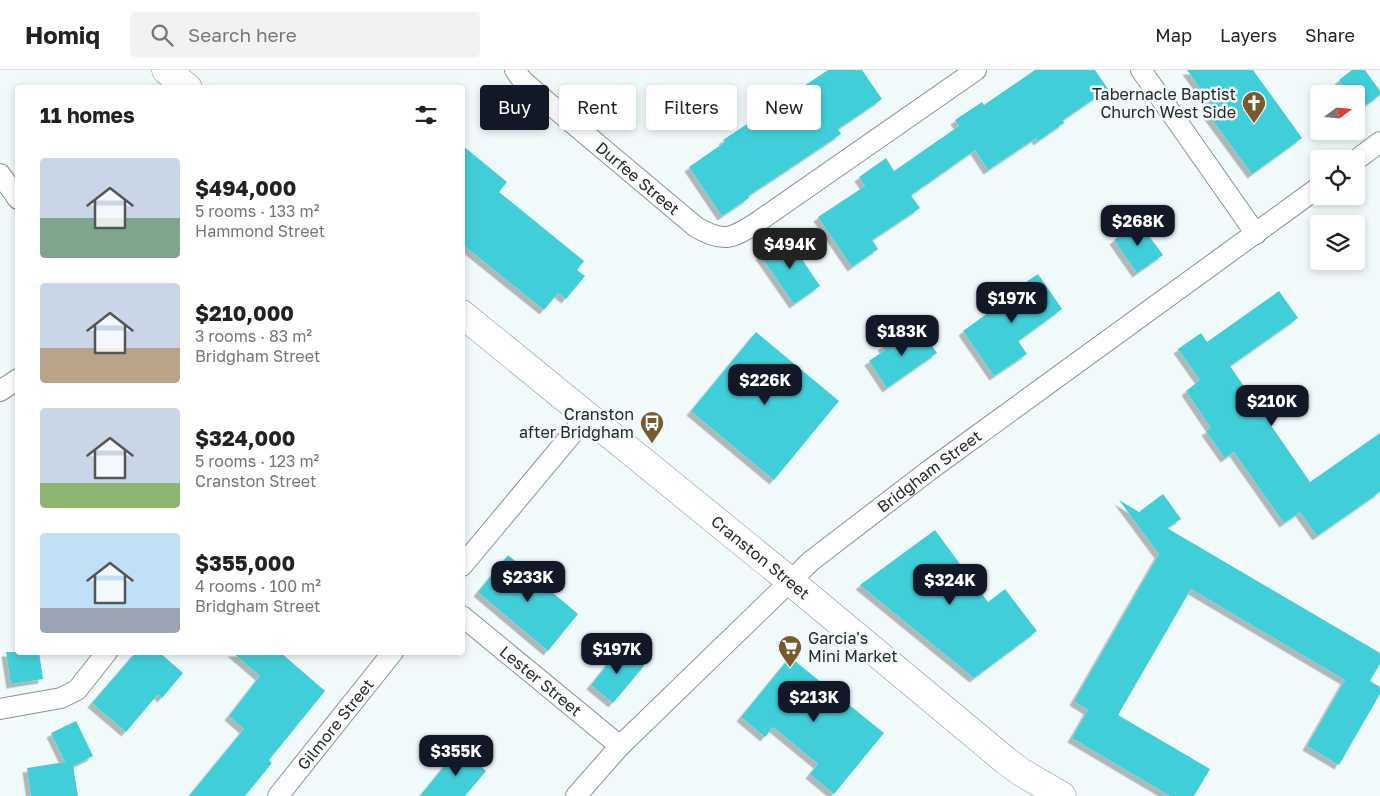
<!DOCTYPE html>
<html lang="en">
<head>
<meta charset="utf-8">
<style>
  :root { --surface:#fff; --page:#f2f2f2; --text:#222; --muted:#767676; --line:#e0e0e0; --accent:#111827 }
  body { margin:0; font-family:"Golos Text",sans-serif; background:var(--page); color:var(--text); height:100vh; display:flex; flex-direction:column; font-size:19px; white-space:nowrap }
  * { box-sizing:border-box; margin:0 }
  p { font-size:16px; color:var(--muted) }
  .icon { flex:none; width:28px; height:28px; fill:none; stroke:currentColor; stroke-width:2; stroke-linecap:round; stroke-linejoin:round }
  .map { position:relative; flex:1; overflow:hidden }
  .panel { position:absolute; left:15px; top:15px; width:450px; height:570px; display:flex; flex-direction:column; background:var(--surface); border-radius:5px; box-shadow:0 2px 8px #0003 }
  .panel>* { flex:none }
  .banner { position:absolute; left:480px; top:15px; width:475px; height:45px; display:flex; gap:10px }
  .needle { width:32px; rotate:74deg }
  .tools { position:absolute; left:1310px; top:15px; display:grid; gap:10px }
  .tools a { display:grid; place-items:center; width:55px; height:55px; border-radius:5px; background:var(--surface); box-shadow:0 2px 8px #0003; font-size:25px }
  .price { position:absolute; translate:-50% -42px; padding:0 11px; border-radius:10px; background:var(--accent); color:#fff; font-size:16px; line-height:32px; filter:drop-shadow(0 1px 2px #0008) }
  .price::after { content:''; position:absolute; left:50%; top:30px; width:15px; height:11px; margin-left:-8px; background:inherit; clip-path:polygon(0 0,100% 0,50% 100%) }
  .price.active { background:#222; color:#fff }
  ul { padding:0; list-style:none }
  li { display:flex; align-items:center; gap:15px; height:125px; padding:0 25px }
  li span { display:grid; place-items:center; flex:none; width:140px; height:100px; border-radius:5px; color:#555 }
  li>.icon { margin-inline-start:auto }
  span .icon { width:60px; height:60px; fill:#fffc; stroke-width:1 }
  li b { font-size:21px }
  h2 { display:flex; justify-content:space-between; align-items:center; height:60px; padding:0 25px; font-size:21px }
  .pill { padding:0 18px; border-radius:5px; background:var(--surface); box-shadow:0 2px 8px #0003; font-size:18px; line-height:45px }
  .pill.active { background:var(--accent); color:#fff }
  header { display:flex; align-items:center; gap:30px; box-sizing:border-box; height:70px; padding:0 25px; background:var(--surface); border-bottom:1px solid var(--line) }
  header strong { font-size:24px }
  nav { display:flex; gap:28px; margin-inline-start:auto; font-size:18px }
  .search { width:350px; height:45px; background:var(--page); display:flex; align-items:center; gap:12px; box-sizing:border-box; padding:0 18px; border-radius:5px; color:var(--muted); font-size:19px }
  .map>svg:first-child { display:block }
  .building { fill:#40cfd8; filter:url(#shadow) }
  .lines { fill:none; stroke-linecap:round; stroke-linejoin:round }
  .street-casing { stroke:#899393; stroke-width:22 }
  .secondary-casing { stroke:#899393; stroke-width:29 }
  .street { stroke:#fff; stroke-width:20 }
  .secondary { stroke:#fff; stroke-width:28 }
  .labels { text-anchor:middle; stroke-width:5; stroke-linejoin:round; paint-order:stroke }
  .poi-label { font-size:16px; fill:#252929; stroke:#f0fafb; text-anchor:end }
  .street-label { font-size:16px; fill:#252929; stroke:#f0fafb }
</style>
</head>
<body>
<header>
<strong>Homiq</strong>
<div class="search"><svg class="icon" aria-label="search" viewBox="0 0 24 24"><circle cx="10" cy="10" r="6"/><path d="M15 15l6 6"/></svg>Search here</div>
<nav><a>Map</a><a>Layers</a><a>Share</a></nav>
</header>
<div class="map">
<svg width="1380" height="726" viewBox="0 0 1380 726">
  <defs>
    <filter id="shadow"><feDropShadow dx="-4.5" dy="4.5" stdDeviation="0" flood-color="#0004"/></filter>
  </defs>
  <rect width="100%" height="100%" fill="#f0fafb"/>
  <path class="building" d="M828,0H862L882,29L838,59L841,64L748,126L749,128L722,146L689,97L725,72L723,70Z
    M1035,0H1095L1108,19L1063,50L1064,53L1038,71L1036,68L988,100L975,80L911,125L920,138L872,170L878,179L852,197L818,147L865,116L859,107L886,88L894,101L959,56L955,50L982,32L984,35Z
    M1187,0H1253L1302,68L1252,104L1205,40L1212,35Z
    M1352,0H1365L1380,21V25L1360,39L1356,33V24H1349L1339,10Z
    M462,75L507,112L499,122L584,191L577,200L585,206L566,229L558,223L544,240L462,174Z
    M1138,151L1163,185L1137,203L1114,170Z
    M787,167L820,216L794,234L760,185Z
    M1038,204L1062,239L1018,271L1027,284L994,306L963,261L1010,227L1008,224Z
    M1279,221L1298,248L1230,296L1310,412L1380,363V422L1317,466L1300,442L1284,453L1234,382L1225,388L1206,361L1211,358L1186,321L1200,310L1178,279L1201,263L1207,272Z
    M919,257L937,283L887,318L869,291L885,280L882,276L899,265L902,268Z
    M756,262L839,331L774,410L691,341Z
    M1163,424L1181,449L1167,458L1380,583V594L1370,611L1380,617V624L1339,695L1307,676L1345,610L1191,519L1118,645L1210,699L1194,726H1170L1072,668L1088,640L1074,631L1159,484L1119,430L1139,442Z
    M935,460L988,532L1005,519L1037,561L974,608L860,515Z
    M508,485L578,544L548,581L478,522Z
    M621,577L644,596L613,633L591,615Z
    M6,582H39L43,609L11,614Z
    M136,582H159L183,603L162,628L158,624L126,662L92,633Z
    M232,582H280L325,621L269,690L272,693L245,726H189L244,659L229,646L260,606Z
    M790,587L884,663L834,724L810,704L818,694L773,657L765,667L741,647Z
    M76,651L93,686L73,696L78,726H31L27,698L65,692L51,663Z
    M459,678L486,701L465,726H420Z"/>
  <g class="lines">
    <g class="street-casing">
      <g id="street">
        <path id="s1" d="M515,0L522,10L546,31L696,157C725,174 733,168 759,151L976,0"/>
        <path d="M1141,0L1256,164"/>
        <path d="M1356,90L1380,72"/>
        <path d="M0,104L18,129"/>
        <path d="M0,321L18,309"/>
        <path d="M462,496L587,346"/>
        <path id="s2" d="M462,546L620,676"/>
        <path d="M0,639L61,628L77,620L107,582"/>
        <path id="s3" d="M278,726L393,582"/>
        <path id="s4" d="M576,726L620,676L811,491L931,399L1319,117"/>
      </g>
    </g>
    <g class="secondary-casing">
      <g id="secondary">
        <path d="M166,0L188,18"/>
        <path id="s5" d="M462,244L790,511L1005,690L1021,702L1062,726"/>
      </g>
    </g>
    <use href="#street" class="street"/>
    <use href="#secondary" class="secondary"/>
  </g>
  <defs>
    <g id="church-pin" transform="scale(1.25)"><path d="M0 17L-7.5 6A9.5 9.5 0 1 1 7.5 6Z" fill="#79592e" stroke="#f0fafb"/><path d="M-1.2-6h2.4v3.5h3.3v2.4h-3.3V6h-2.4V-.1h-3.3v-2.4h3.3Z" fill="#fff"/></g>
    <g id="bus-pin" transform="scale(1.25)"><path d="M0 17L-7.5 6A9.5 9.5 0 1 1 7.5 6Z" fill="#79592e" stroke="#f0fafb"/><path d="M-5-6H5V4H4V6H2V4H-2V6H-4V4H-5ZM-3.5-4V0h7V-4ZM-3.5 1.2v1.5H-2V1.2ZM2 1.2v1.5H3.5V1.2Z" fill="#fff"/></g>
    <g id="supermarket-pin" transform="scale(1.25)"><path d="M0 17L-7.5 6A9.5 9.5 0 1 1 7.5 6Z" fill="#79592e" stroke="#f0fafb"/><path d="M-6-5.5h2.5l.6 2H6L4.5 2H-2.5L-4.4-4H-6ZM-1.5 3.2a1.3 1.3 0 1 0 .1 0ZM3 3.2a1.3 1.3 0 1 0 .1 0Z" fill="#fff"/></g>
  </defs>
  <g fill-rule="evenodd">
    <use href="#church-pin" x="1254" y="33"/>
    <use href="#bus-pin" x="652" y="353"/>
    <use href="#supermarket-pin" x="790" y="577"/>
  </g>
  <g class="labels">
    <g class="poi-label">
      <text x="1236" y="30">Tabernacle Baptist<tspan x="1236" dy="18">Church West Side</tspan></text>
      <text x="634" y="350">Cranston<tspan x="634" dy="18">after Bridgham</tspan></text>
      <text x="808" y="574" text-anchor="start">Garcia's<tspan x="808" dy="18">Mini Market</tspan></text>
    </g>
    <g class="street-label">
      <text dy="6" stroke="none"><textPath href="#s1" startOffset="164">Durfee Street</textPath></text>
      <text dy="6" stroke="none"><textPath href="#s4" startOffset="481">Bridgham Street</textPath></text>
      <text dy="6" stroke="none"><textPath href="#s5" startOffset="385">Cranston Street</textPath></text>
      <text dy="6" stroke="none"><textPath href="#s2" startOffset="102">Lester Street</textPath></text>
      <text dy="6" stroke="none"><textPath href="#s3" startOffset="92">Gilmore Street</textPath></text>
    </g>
  </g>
</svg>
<div class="tools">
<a><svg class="needle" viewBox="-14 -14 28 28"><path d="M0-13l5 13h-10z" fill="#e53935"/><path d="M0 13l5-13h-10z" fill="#767676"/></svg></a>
<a><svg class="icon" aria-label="locate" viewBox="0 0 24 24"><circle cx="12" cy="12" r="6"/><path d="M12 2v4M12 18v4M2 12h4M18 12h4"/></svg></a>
<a><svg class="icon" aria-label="layers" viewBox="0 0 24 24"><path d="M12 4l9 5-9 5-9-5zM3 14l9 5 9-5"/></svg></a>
</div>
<b class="price" style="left:1138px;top:177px">$268K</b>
<b class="price active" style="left:790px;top:200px">$494K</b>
<b class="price" style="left:1012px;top:254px">$197K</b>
<b class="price" style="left:902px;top:287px">$183K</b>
<b class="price" style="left:765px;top:336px">$226K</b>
<b class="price" style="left:1272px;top:357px">$210K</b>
<b class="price" style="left:528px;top:533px">$233K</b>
<b class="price" style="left:950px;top:536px">$324K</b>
<b class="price" style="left:617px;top:605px">$197K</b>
<b class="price" style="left:814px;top:653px">$213K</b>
<b class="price" style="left:456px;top:707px">$355K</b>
<div class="banner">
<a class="pill active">Buy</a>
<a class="pill">Rent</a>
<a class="pill">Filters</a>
<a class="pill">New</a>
</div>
<section class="panel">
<h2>11 homes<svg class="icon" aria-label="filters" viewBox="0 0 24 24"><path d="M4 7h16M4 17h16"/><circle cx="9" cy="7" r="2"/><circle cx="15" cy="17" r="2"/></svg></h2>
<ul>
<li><span style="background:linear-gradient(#c9d6e8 60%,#7fa58c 0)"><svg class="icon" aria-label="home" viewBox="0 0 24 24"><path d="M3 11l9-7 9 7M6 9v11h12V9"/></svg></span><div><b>$494,000</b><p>5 rooms · 133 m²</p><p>Hammond Street</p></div></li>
<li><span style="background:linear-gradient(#c9d6e8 65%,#b9a48a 0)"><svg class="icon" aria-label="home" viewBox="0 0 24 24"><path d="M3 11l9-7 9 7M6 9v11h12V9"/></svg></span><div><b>$210,000</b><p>3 rooms · 83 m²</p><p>Bridgham Street</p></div></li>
<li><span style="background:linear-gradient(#c9d6e8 75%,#8fb573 0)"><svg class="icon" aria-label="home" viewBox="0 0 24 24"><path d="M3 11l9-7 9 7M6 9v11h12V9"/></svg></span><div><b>$324,000</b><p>5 rooms · 123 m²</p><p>Cranston Street</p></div></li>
<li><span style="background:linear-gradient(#bfe0f5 75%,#9aa5b1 0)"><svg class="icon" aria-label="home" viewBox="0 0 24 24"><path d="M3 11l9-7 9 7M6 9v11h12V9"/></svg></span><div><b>$355,000</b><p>4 rooms · 100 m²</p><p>Bridgham Street</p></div></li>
</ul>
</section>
</div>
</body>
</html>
